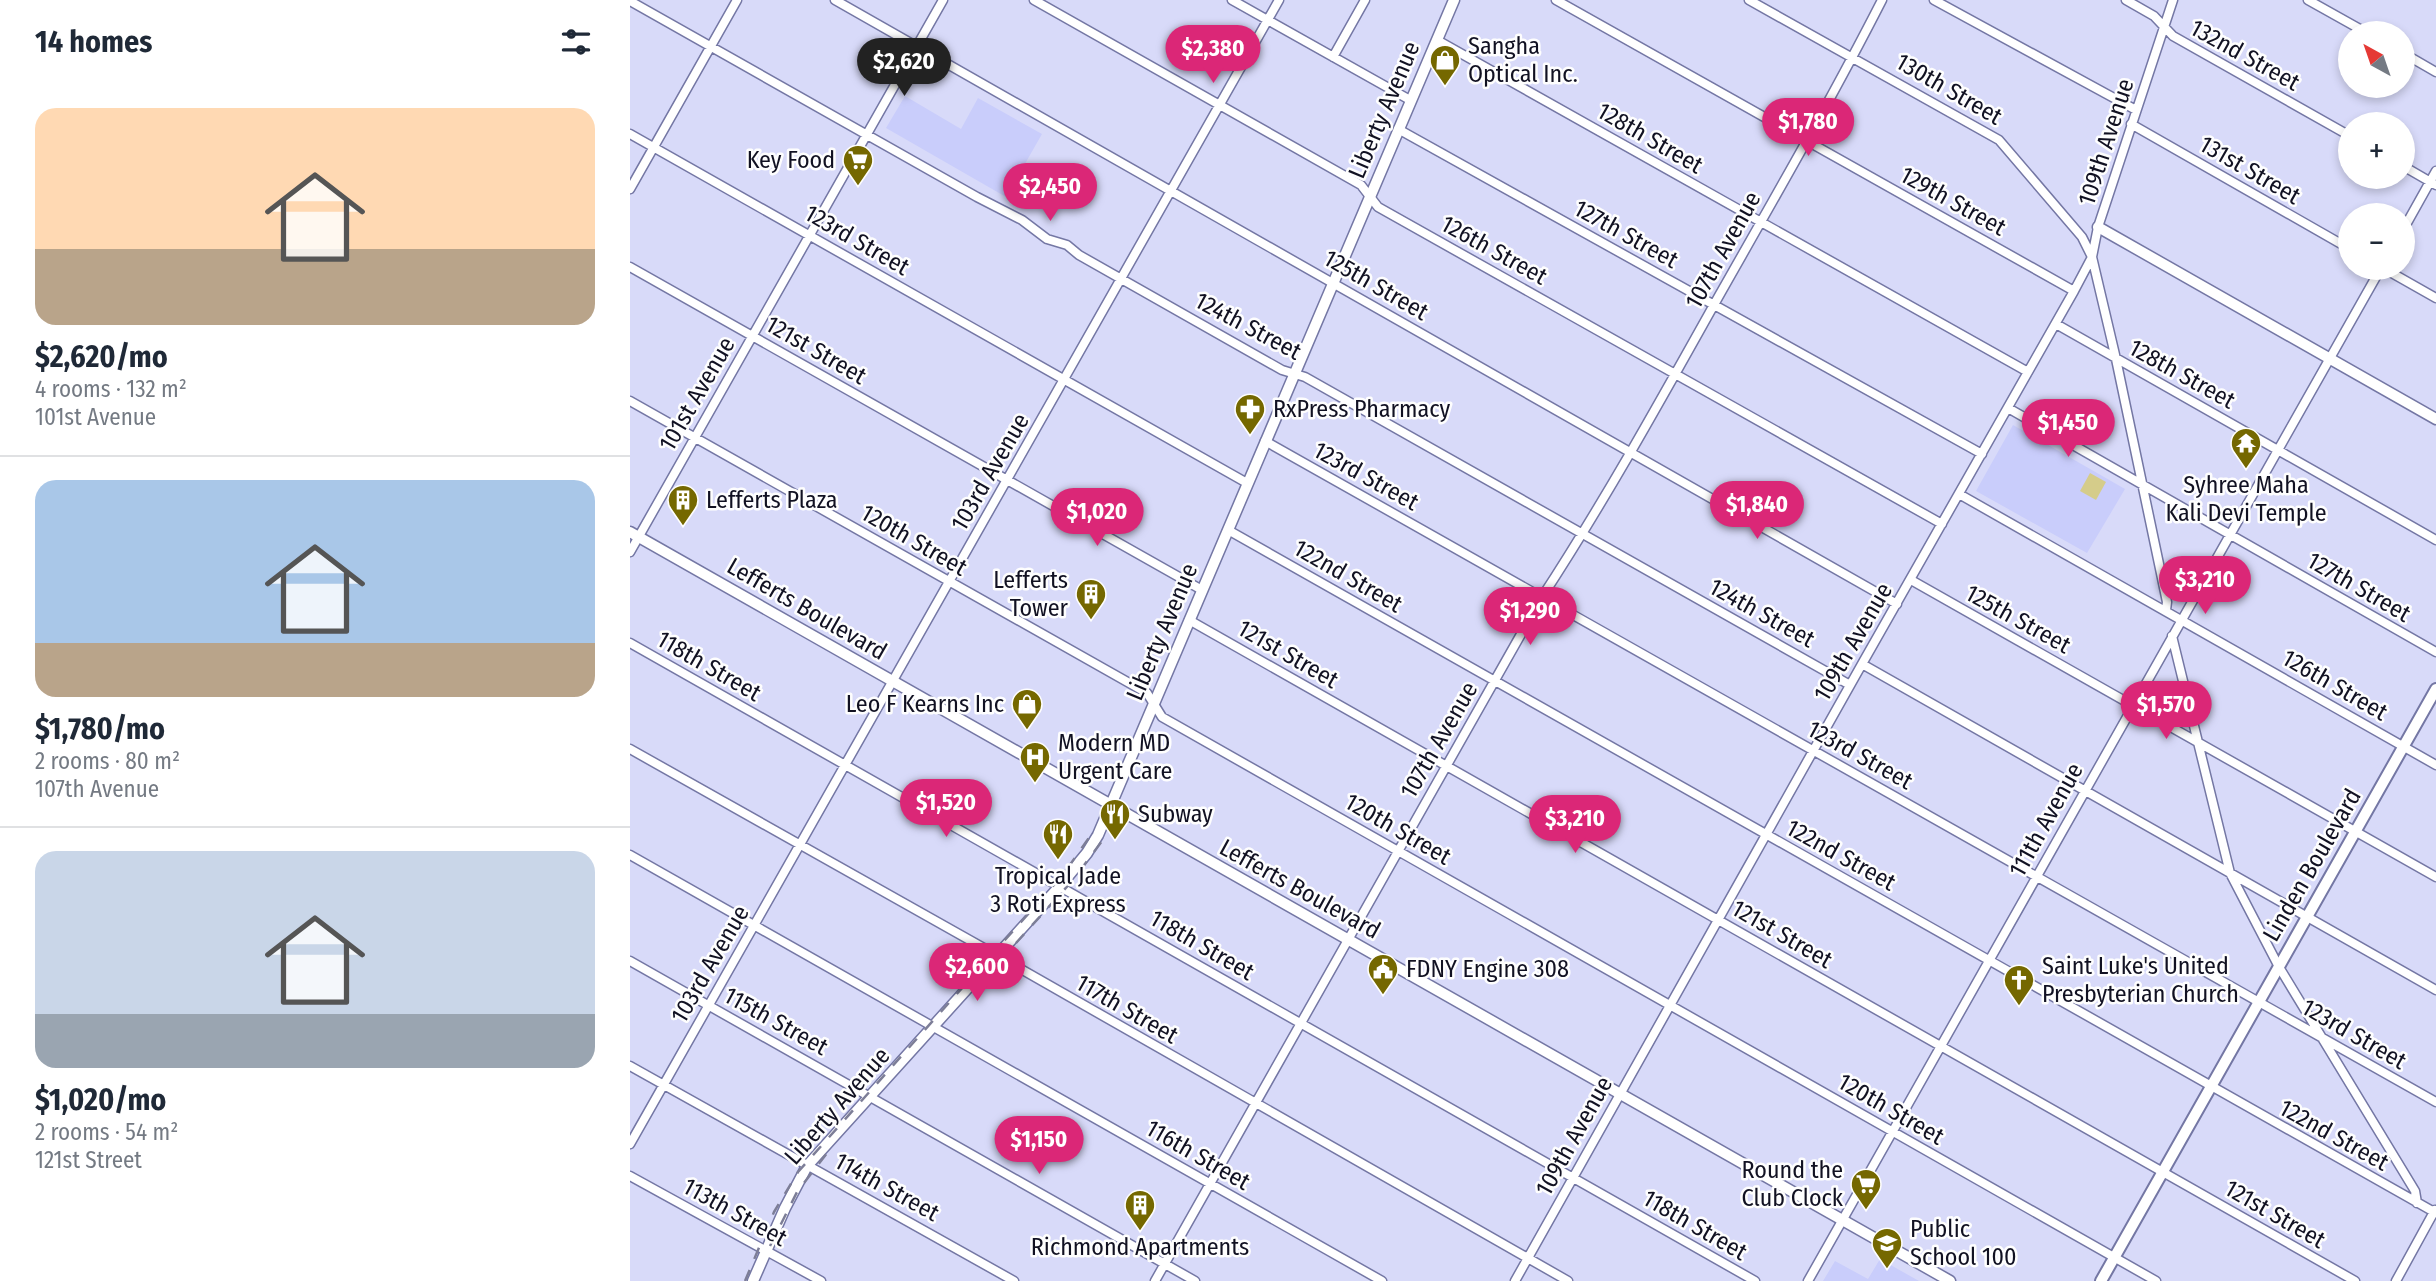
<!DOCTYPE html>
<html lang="en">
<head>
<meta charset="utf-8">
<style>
  :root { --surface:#fff; --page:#f6f6f7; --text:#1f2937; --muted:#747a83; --line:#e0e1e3; --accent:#db2777 }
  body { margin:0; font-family:"Fira Sans Condensed",sans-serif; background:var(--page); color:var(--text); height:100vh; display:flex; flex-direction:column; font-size:26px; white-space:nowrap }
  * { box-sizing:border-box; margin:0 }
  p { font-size:23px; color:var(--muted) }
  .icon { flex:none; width:38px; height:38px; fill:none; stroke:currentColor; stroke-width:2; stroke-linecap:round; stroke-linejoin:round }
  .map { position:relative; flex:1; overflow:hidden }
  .side { display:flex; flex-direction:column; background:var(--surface); width:630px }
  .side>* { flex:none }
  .needle { width:46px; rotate:320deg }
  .fabs { position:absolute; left:1708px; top:21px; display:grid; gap:14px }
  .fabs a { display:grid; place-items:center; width:77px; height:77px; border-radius:50%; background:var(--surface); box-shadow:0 4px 10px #0003; font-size:35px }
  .price { position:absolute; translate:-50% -60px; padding:0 16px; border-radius:24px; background:var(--accent); color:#fff; font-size:23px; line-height:46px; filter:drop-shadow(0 2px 4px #0008) }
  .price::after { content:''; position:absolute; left:50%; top:42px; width:21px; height:16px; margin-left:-10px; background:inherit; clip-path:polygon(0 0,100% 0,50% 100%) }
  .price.current { background:#222; color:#fff }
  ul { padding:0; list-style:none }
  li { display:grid; align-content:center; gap:14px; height:371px; padding:0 35px }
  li+li { border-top:2px solid var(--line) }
  li span { display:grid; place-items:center; height:217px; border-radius:21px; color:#555 }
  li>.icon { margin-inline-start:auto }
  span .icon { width:126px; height:126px; fill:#fffc; stroke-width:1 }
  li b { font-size:30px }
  h2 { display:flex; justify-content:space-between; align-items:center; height:84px; padding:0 35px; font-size:30px }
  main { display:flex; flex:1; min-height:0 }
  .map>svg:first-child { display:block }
  .built { fill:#c9cdfb }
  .pitch { fill:#d5cc8a }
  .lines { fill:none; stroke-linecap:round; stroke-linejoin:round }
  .minor-casing { stroke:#7477a4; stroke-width:11 }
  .tertiary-casing { stroke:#7477a4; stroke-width:13 }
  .secondary-casing { stroke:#7477a4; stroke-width:14 }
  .minor { stroke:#fff; stroke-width:8 }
  .tertiary { stroke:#fff; stroke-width:10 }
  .secondary { stroke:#fff; stroke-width:10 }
  .rail { stroke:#7d7e97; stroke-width:2.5; stroke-dasharray:12 12; stroke-linecap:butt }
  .labels { text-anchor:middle; stroke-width:5; stroke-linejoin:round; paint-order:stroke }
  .poi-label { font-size:24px; fill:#112; stroke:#fefefe; text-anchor:start }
  .street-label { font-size:24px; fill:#112; stroke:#fefefe }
</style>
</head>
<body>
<main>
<section class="side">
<h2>14 homes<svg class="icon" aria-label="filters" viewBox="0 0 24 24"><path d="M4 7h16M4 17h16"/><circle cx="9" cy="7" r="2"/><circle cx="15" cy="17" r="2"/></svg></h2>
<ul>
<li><span style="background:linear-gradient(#ffd9b3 65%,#b9a48a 0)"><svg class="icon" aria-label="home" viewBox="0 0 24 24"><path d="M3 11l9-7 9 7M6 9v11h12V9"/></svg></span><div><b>$2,620/mo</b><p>4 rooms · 132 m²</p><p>101st Avenue</p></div></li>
<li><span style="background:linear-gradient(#a9c7e8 75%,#b9a48a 0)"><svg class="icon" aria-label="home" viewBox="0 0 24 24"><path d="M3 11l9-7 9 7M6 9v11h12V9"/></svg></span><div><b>$1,780/mo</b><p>2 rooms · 80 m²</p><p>107th Avenue</p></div></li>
<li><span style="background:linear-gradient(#c9d6e8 75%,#9aa5b1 0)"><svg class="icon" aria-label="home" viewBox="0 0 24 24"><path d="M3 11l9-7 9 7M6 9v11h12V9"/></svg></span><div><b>$1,020/mo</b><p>2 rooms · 54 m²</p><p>121st Street</p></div></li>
</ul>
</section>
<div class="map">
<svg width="1806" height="1281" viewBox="0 0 1806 1281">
  <rect width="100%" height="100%" fill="#d8daf9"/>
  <path class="built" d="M275,96L331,129L348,98L412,134L376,197L256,128Z
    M1383,425L1495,489L1457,553L1346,491Z
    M1250,1259L1289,1281H1193L1205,1261L1238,1279Z"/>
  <path class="pitch" d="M1460,473L1476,482L1466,500L1450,491Z"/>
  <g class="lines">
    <g class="minor-casing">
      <path id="minor" d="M205,0L1267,604
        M404,0L731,185L748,207L1312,524
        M602,0L780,100
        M926,0L1444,291
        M1119,0L1369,140L1452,237L1462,257L1486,359L1537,602L1536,610
        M1304,0L1506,110
        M1496,0L1524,16L1543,36L1720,136
        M1678,0L1737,33
        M0,1L347,197L392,220L417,239L437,245L449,255L652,370L675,377L1220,685
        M807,40L1398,372
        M1773,53L1806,72
        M703,57L735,0
        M1501,124L1720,249
        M768,129L1352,454
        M0,134L617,483
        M1773,166L1806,185
        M0,189L107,0
        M1773,230L1806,171
        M0,267L572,590
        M1753,268L1806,298
        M1426,324L1806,540
        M0,401L517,693L532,717L1526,1281
        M1378,408L1806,652
        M635,441L1806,1102
        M1329,494L1806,765
        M598,530L1806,1213
        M0,552L313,0
        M1281,580L1806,877
        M559,620L1725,1281
        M1542,636L1600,873L1649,967L1785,1191L1787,1203
        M0,643L1125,1281
        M1232,664L1806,990
        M0,749L368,956L938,1281
        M0,855L752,1281
        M0,961L565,1281
        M0,1066L384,1281
        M0,1144L649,0
        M0,1176L191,1281
        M525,1281L912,597C976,499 1033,396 1090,294C1145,197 1201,100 1252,0
        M885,1281L1232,664L1444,291L1462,257L1468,227L1543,0
        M1178,1281L1751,268
        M1766,1281L1805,1210"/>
    </g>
    <g class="tertiary-casing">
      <path id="tertiary" d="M1468,227L1806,419
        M0,532L1320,1281
        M123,1281L155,1208L177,1166L429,887L457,853L468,835L824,0"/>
    </g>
    <g class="secondary-casing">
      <path id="secondary" d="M1471,1281L1806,689"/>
    </g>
    <use href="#minor" class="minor"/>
    <use href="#tertiary" class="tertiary"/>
    <use href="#secondary" class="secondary"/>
    <path class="rail" d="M386,943L443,880L472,841
      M140,1246L167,1192L201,1148
      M115,1281L144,1212L168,1172L432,876L461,835"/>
  </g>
  <defs>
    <g id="shop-pin" transform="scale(1.575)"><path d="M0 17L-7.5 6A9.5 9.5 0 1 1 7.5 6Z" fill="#756800" stroke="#fefefe"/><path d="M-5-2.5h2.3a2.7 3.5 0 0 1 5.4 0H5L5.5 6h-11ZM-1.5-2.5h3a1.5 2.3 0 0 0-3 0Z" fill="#fff"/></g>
    <g id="supermarket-pin" transform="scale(1.575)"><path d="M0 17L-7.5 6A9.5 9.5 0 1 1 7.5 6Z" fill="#756800" stroke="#fefefe"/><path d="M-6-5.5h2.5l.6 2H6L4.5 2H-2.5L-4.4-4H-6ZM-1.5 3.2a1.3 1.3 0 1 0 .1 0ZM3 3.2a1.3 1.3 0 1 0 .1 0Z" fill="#fff"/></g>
    <g id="pharmacy-pin" transform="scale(1.575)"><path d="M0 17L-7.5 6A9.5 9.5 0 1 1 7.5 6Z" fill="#756800" stroke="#fefefe"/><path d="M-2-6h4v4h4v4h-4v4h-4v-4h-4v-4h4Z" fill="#fff"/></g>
    <g id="temple-pin" transform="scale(1.575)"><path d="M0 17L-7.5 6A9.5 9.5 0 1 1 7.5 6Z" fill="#756800" stroke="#fefefe"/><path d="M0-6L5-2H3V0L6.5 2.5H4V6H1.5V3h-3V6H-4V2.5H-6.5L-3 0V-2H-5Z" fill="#fff"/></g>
    <g id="building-pin" transform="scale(1.575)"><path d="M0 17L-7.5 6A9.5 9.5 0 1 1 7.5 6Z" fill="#756800" stroke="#fefefe"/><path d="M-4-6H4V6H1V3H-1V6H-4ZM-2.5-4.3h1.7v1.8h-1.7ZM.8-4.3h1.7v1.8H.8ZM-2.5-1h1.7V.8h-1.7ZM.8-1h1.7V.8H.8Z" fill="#fff"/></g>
    <g id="hospital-pin" transform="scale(1.575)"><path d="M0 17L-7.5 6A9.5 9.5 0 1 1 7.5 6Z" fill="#756800" stroke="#fefefe"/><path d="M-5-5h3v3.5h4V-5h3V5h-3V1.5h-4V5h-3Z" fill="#fff"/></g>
    <g id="restaurant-pin" transform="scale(1.575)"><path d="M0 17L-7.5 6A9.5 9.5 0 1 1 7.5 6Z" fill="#756800" stroke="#fefefe"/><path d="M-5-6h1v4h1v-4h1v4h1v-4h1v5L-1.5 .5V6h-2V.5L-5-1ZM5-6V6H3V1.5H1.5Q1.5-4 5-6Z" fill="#fff"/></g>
    <g id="civic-pin" transform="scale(1.575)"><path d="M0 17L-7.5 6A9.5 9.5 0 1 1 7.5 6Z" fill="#756800" stroke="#fefefe"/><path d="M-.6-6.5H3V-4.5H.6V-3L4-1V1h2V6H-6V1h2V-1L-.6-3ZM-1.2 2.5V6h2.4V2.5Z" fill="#fff"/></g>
    <g id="church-pin" transform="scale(1.575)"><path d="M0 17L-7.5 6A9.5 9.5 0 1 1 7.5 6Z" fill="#756800" stroke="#fefefe"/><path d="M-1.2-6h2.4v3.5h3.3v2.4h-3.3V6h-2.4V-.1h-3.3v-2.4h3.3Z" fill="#fff"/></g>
    <g id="school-pin" transform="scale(1.575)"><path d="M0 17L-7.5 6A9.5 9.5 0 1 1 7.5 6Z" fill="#756800" stroke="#fefefe"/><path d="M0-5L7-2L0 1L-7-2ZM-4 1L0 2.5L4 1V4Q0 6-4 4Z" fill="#fff"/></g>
  </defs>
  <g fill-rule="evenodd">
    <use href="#shop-pin" x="815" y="60"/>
    <use href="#supermarket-pin" x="228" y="160"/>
    <use href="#pharmacy-pin" x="620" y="409"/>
    <use href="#temple-pin" x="1616" y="443"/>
    <use href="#building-pin" x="53" y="500"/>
    <use href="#building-pin" x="461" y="594"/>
    <use href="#shop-pin" x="397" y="704"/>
    <use href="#hospital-pin" x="405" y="757"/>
    <use href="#restaurant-pin" x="485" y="814"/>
    <use href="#restaurant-pin" x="428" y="834"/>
    <use href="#civic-pin" x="753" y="969"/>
    <use href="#church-pin" x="1389" y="980"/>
    <use href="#supermarket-pin" x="1236" y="1184"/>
    <use href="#building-pin" x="510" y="1205"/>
    <use href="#school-pin" x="1257" y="1243"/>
  </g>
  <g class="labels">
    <g class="poi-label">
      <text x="838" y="54">Sangha<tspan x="838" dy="28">Optical Inc.</tspan></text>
      <text x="205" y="168" text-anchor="end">Key Food</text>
      <text x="643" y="417">RxPress Pharmacy</text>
      <text x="1616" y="493" text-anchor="middle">Syhree Maha<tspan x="1616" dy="28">Kali Devi Temple</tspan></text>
      <text x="76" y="508">Lefferts Plaza</text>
      <text x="438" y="588" text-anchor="end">Lefferts<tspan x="438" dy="28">Tower</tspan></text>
      <text x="374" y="712" text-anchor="end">Leo F Kearns Inc</text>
      <text x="428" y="751">Modern MD<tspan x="428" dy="28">Urgent Care</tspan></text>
      <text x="508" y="822">Subway</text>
      <text x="428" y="884" text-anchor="middle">Tropical Jade<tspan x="428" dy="28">3 Roti Express</tspan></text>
      <text x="1412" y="974">Saint Luke's United<tspan x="1412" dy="28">Presbyterian Church</tspan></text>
      <text x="776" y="977">FDNY Engine 308</text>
      <text x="1213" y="1178" text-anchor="end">Round the<tspan x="1213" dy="28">Club Clock</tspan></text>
      <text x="1280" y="1237">Public<tspan x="1280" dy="28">School 100</tspan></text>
      <text x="510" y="1255" text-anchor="middle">Richmond Apartments</text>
    </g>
    <g class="street-label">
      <text transform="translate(1615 55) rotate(29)" y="8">132nd Street</text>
      <text transform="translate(1319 89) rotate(30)" y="8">130th Street</text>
      <text transform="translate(754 110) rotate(-67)" y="8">Liberty Avenue</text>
      <text transform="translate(1020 138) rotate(30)" y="8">128th Street</text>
      <text transform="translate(1476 142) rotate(-72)" y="8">109th Avenue</text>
      <text transform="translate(1620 170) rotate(30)" y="8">131st Street</text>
      <text transform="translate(1323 201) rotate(29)" y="8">129th Street</text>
      <text transform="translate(996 234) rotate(29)" y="8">127th Street</text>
      <text transform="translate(227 240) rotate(30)" y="8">123rd Street</text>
      <text transform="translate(864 250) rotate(29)" y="8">126th Street</text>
      <text transform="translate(1093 250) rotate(-61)" y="8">107th Avenue</text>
      <text transform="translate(746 285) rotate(30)" y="8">125th Street</text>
      <text transform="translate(618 326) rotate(28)" y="8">124th Street</text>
      <text transform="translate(186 350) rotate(30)" y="8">121st Street</text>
      <text transform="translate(1552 374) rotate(29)" y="8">128th Street</text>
      <text transform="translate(67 394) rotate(-60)" y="8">101st Avenue</text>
      <text transform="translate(360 472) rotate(-60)" y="8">103rd Avenue</text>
      <text transform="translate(736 476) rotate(29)" y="8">123rd Street</text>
      <text transform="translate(284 540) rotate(30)" y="8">120th Street</text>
      <text transform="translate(718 576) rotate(30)" y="8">122nd Street</text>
      <text transform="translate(1729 587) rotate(30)" y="8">127th Street</text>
      <text transform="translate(177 609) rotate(30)" y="8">Lefferts Boulevard</text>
      <text transform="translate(1132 613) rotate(29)" y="8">124th Street</text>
      <text transform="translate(1388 619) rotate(29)" y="8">125th Street</text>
      <text transform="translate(532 632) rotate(-67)" y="8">Liberty Avenue</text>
      <text transform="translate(1223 642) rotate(-60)" y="8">109th Avenue</text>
      <text transform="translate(658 654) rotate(30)" y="8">121st Street</text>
      <text transform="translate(79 666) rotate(30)" y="8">118th Street</text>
      <text transform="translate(1705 685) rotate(30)" y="8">126th Street</text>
      <text transform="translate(809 740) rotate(-60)" y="8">107th Avenue</text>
      <text transform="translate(1230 755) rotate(29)" y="8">123rd Street</text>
      <text transform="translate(1416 820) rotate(-61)" y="8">111th Avenue</text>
      <text transform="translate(768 829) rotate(30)" y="8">120th Street</text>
      <text transform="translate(1211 855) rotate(29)" y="8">122nd Street</text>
      <text transform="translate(1682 865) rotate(-60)" y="8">Linden Boulevard</text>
      <text transform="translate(670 889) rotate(29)" y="8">Lefferts Boulevard</text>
      <text transform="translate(1152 934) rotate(30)" y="8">121st Street</text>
      <text transform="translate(572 945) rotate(30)" y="8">118th Street</text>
      <text transform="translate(80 964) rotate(-60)" y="8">103rd Avenue</text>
      <text transform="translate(497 1009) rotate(30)" y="8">117th Street</text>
      <text transform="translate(146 1021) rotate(29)" y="8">115th Street</text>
      <text transform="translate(1724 1034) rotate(30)" y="8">123rd Street</text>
      <text transform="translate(207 1106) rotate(-49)" y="8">Liberty Avenue</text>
      <text transform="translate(1261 1109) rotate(30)" y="8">120th Street</text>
      <text transform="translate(1704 1135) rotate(29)" y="8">122nd Street</text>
      <text transform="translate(944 1136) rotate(-61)" y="8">109th Avenue</text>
      <text transform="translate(568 1155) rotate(30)" y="8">116th Street</text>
      <text transform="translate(257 1187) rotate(29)" y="8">114th Street</text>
      <text transform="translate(105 1212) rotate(29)" y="8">113th Street</text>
      <text transform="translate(1645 1214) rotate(30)" y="8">121st Street</text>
      <text transform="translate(1065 1225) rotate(30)" y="8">118th Street</text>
    </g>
  </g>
</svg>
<div class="fabs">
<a><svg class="needle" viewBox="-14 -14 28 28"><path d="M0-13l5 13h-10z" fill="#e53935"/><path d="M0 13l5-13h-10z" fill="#747a83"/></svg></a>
<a>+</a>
<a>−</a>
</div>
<b class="price" style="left:583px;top:85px">$2,380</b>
<b class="price current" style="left:274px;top:98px">$2,620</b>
<b class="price" style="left:1178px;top:158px">$1,780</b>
<b class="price" style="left:420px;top:223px">$2,450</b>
<b class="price" style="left:1438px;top:459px">$1,450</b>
<b class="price" style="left:1127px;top:541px">$1,840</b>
<b class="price" style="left:467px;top:548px">$1,020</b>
<b class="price" style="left:1575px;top:616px">$3,210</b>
<b class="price" style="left:900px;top:647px">$1,290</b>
<b class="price" style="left:1536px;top:741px">$1,570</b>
<b class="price" style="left:316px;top:839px">$1,520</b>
<b class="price" style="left:945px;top:855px">$3,210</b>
<b class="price" style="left:347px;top:1003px">$2,600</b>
<b class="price" style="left:409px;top:1176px">$1,150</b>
</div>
</main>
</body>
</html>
